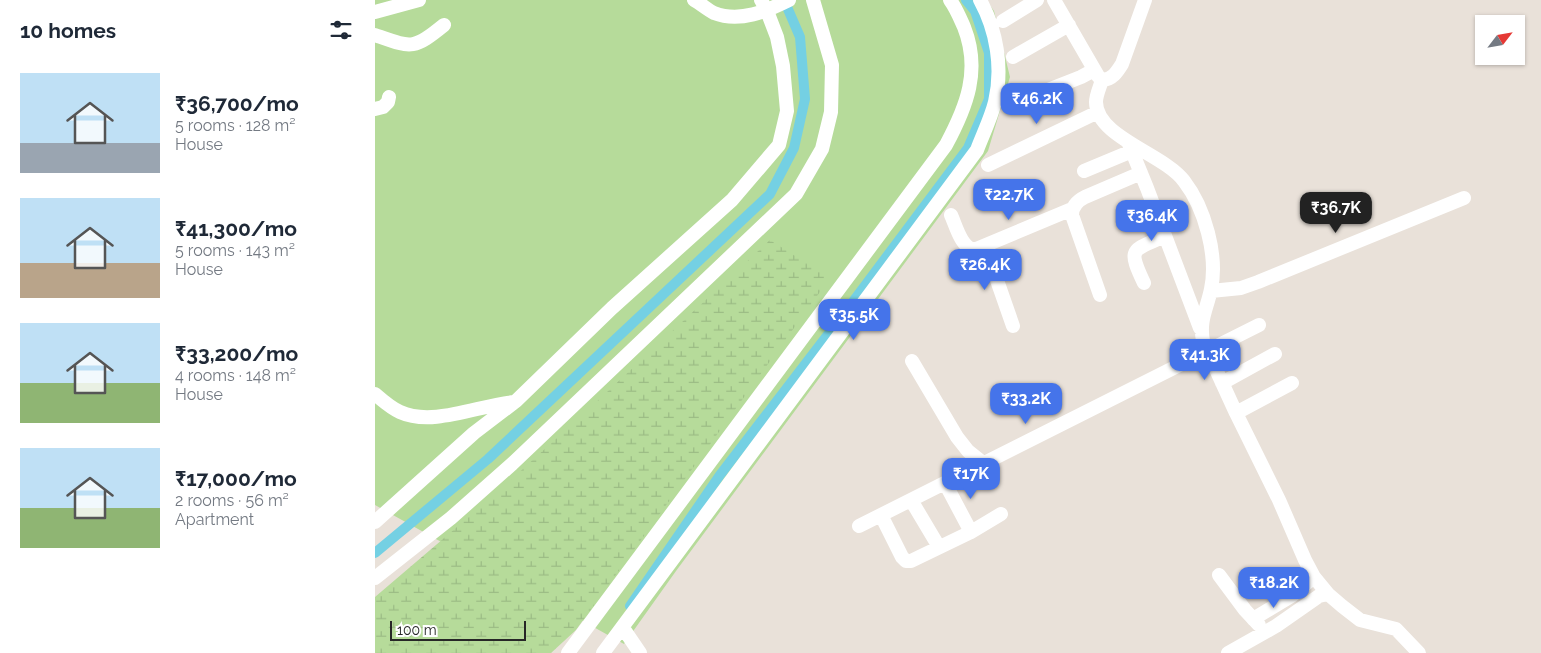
<!DOCTYPE html>
<html lang="en">
<head>
<meta charset="utf-8">
<style>
  :root { --surface:#fff; --page:#f6f6f7; --text:#1f2937; --muted:#747a83; --accent:#4574ea }
  body { margin:0; font-family:Raleway,sans-serif; background:var(--page); color:var(--text); height:100vh; display:flex; flex-direction:column; font-size:19px; white-space:nowrap }
  * { box-sizing:border-box; margin:0 }
  p { font-size:16px; color:var(--muted) }
  .icon { flex:none; width:28px; height:28px; fill:none; stroke:currentColor; stroke-width:2; stroke-linecap:round; stroke-linejoin:round }
  .map { position:relative; flex:1; overflow:hidden }
  .panel { display:flex; flex-direction:column; background:var(--surface); width:375px }
  .panel>* { flex:none }
  .needle { width:32px; rotate:59deg }
  .buttons { position:absolute; left:1100px; top:15px; display:grid; gap:10px }
  .buttons a { display:grid; place-items:center; width:50px; height:50px; border-radius:0px; background:var(--surface); box-shadow:0 1px 4px #0004; font-size:25px }
  .scale { position:absolute; left:15px; bottom:12px; width:136px; box-sizing:border-box; padding-left:5px; border:2px solid #272727; border-top:0; font-size:14px; line-height:18px; white-space:nowrap; color:#272727; -webkit-text-stroke:4px #fff; paint-order:stroke }
  .price { position:absolute; translate:-50% -42px; padding:0 11px; border-radius:10px; background:var(--accent); color:#fff; font-size:16px; line-height:32px; filter:drop-shadow(0 1px 2px #0008) }
  .price::after { content:''; position:absolute; left:50%; top:30px; width:15px; height:11px; margin-left:-8px; background:inherit; clip-path:polygon(0 0,100% 0,50% 100%) }
  .price.selected { background:#222; color:#fff }
  ul { padding:0; list-style:none }
  li { display:flex; align-items:center; gap:15px; height:125px; padding:0 20px }
  li span { display:grid; place-items:center; flex:none; width:140px; height:100px; border-radius:0px; color:#555 }
  li>.icon { margin-inline-start:auto }
  span .icon { width:60px; height:60px; fill:#fffc; stroke-width:1 }
  li b { font-size:21px }
  h2 { display:flex; justify-content:space-between; align-items:center; height:60px; padding:0 20px; font-size:21px }
  main { display:flex; flex:1; min-height:0 }
  .map>svg:first-child { display:block }
  .grass { fill:#b6db9a }
  .wetland { fill:url(#wetland-marsh) }
  .lines { fill:none; stroke-linecap:round; stroke-linejoin:round }
  .canal { stroke:#74d0e3; stroke-width:10 }
  .minor { stroke:#fff; stroke-width:14 }
</style>
</head>
<body>
<main>
<section class="panel">
<h2>10 homes<svg class="icon" aria-label="filters" viewBox="0 0 24 24"><path d="M4 7h16M4 17h16"/><circle cx="9" cy="7" r="2"/><circle cx="15" cy="17" r="2"/></svg></h2>
<ul>
<li><span style="background:linear-gradient(#bfe0f5 70%,#9aa5b1 0)"><svg class="icon" aria-label="home" viewBox="0 0 24 24"><path d="M3 11l9-7 9 7M6 9v11h12V9"/></svg></span><div><b>₹36,700/mo</b><p>5 rooms · 128 m²</p><p>House</p></div></li>
<li><span style="background:linear-gradient(#bfe0f5 65%,#b9a48a 0)"><svg class="icon" aria-label="home" viewBox="0 0 24 24"><path d="M3 11l9-7 9 7M6 9v11h12V9"/></svg></span><div><b>₹41,300/mo</b><p>5 rooms · 143 m²</p><p>House</p></div></li>
<li><span style="background:linear-gradient(#bfe0f5 60%,#8fb573 0)"><svg class="icon" aria-label="home" viewBox="0 0 24 24"><path d="M3 11l9-7 9 7M6 9v11h12V9"/></svg></span><div><b>₹33,200/mo</b><p>4 rooms · 148 m²</p><p>House</p></div></li>
<li><span style="background:linear-gradient(#bfe0f5 60%,#8fb573 0)"><svg class="icon" aria-label="home" viewBox="0 0 24 24"><path d="M3 11l9-7 9 7M6 9v11h12V9"/></svg></span><div><b>₹17,000/mo</b><p>2 rooms · 56 m²</p><p>Apartment</p></div></li>
</ul>
</section>
<div class="map">
<svg width="1166" height="653" viewBox="0 0 1166 653">
  <defs>
    <pattern id="wetland-marsh" width="20" height="14" patternUnits="userSpaceOnUse" patternTransform="scale(1.25)"><rect width="20" height="14" fill="#b6db9a"/><path d="M1 5h8M5 5V1M11 12h8M15 12V8" fill="none" stroke="#9cbc85"/></pattern>
  </defs>
  <rect width="100%" height="100%" fill="#e9e1d9"/>
  <path class="grass" d="M0,0H611L619,11L635,77L613,151L301,571L249,644L0,505Z"/>
  <path class="wetland" d="M395,240L455,278L201,630L176,653H0V597L116,498L217,406Z"/>
  <g class="lines">
    <path class="canal" d="M0,553L113,459L395,194L419,148L430,99L425,37L409,0
      M255,606L345,475L471,311L593,148L614,99V53L600,11L591,0"/>
    <path class="minor" d="M319,0C326,4 333,10 339,13C365,23 392,11 414,0
      M679,0L723,76L727,80C737,80 742,72 747,64L770,0
      M0,12L44,0
      M628,21L662,0
      M0,35C37,48 38,50 69,25
      M638,57L694,25
      M727,80C725,87 721,95 721,102C721,137 789,154 809,181C830,208 843,256 836,289C832,309 824,320 828,341L861,413L904,500L930,560L939,577L953,594L967,606L985,620L1021,629L1044,653
      M650,99L706,77L719,70
      M0,109L8,107L13,102L14,97
      M754,144L772,188L825,328
      M613,165L723,112
      M709,171L757,151
      M576,215C581,226 586,247 599,250L697,209
      M610,246L638,326
      M769,283C752,247 757,251 790,236
      M836,291L866,288L883,282L1089,198
      M725,295L697,215C697,206 702,201 710,197L766,173
      M537,361L582,437L593,451L608,463
      M847,383L900,354
      M0,394C8,401 16,408 25,412C58,427 104,405 139,402
      M861,413L917,383
      M570,483L596,532
      M536,500L564,547
      M506,515L527,557L531,561H536L596,532L626,514
      M0,522L99,433L141,401L237,308L357,200L404,145L412,111L408,66L402,37L392,11L386,0
      M484,526L884,325
      M844,575L870,610L884,625
      M0,578L76,518L137,464L421,194L447,149L456,112L457,65L438,0
      M878,619L918,595L939,577
      M248,628L265,653
      M193,653L571,145C592,106 606,70 589,27C585,18 581,8 575,0
      M228,653L602,150C608,134 616,118 620,102C628,68 622,31 605,0
      M853,653L901,626L944,596L953,594"/>
  </g>
</svg>
<div class="buttons">
<a><svg class="needle" viewBox="-14 -14 28 28"><path d="M0-13l5 13h-10z" fill="#e53935"/><path d="M0 13l5-13h-10z" fill="#747a83"/></svg></a>
</div>
<div class="scale">100 m</div>
<b class="price" style="left:662px;top:125px">₹46.2K</b>
<b class="price" style="left:634px;top:221px">₹22.7K</b>
<b class="price selected" style="left:961px;top:234px">₹36.7K</b>
<b class="price" style="left:777px;top:242px">₹36.4K</b>
<b class="price" style="left:610px;top:291px">₹26.4K</b>
<b class="price" style="left:479px;top:341px">₹35.5K</b>
<b class="price" style="left:830px;top:381px">₹41.3K</b>
<b class="price" style="left:651px;top:425px">₹33.2K</b>
<b class="price" style="left:596px;top:500px">₹17K</b>
<b class="price" style="left:899px;top:609px">₹18.2K</b>
</div>
</main>
</body>
</html>
